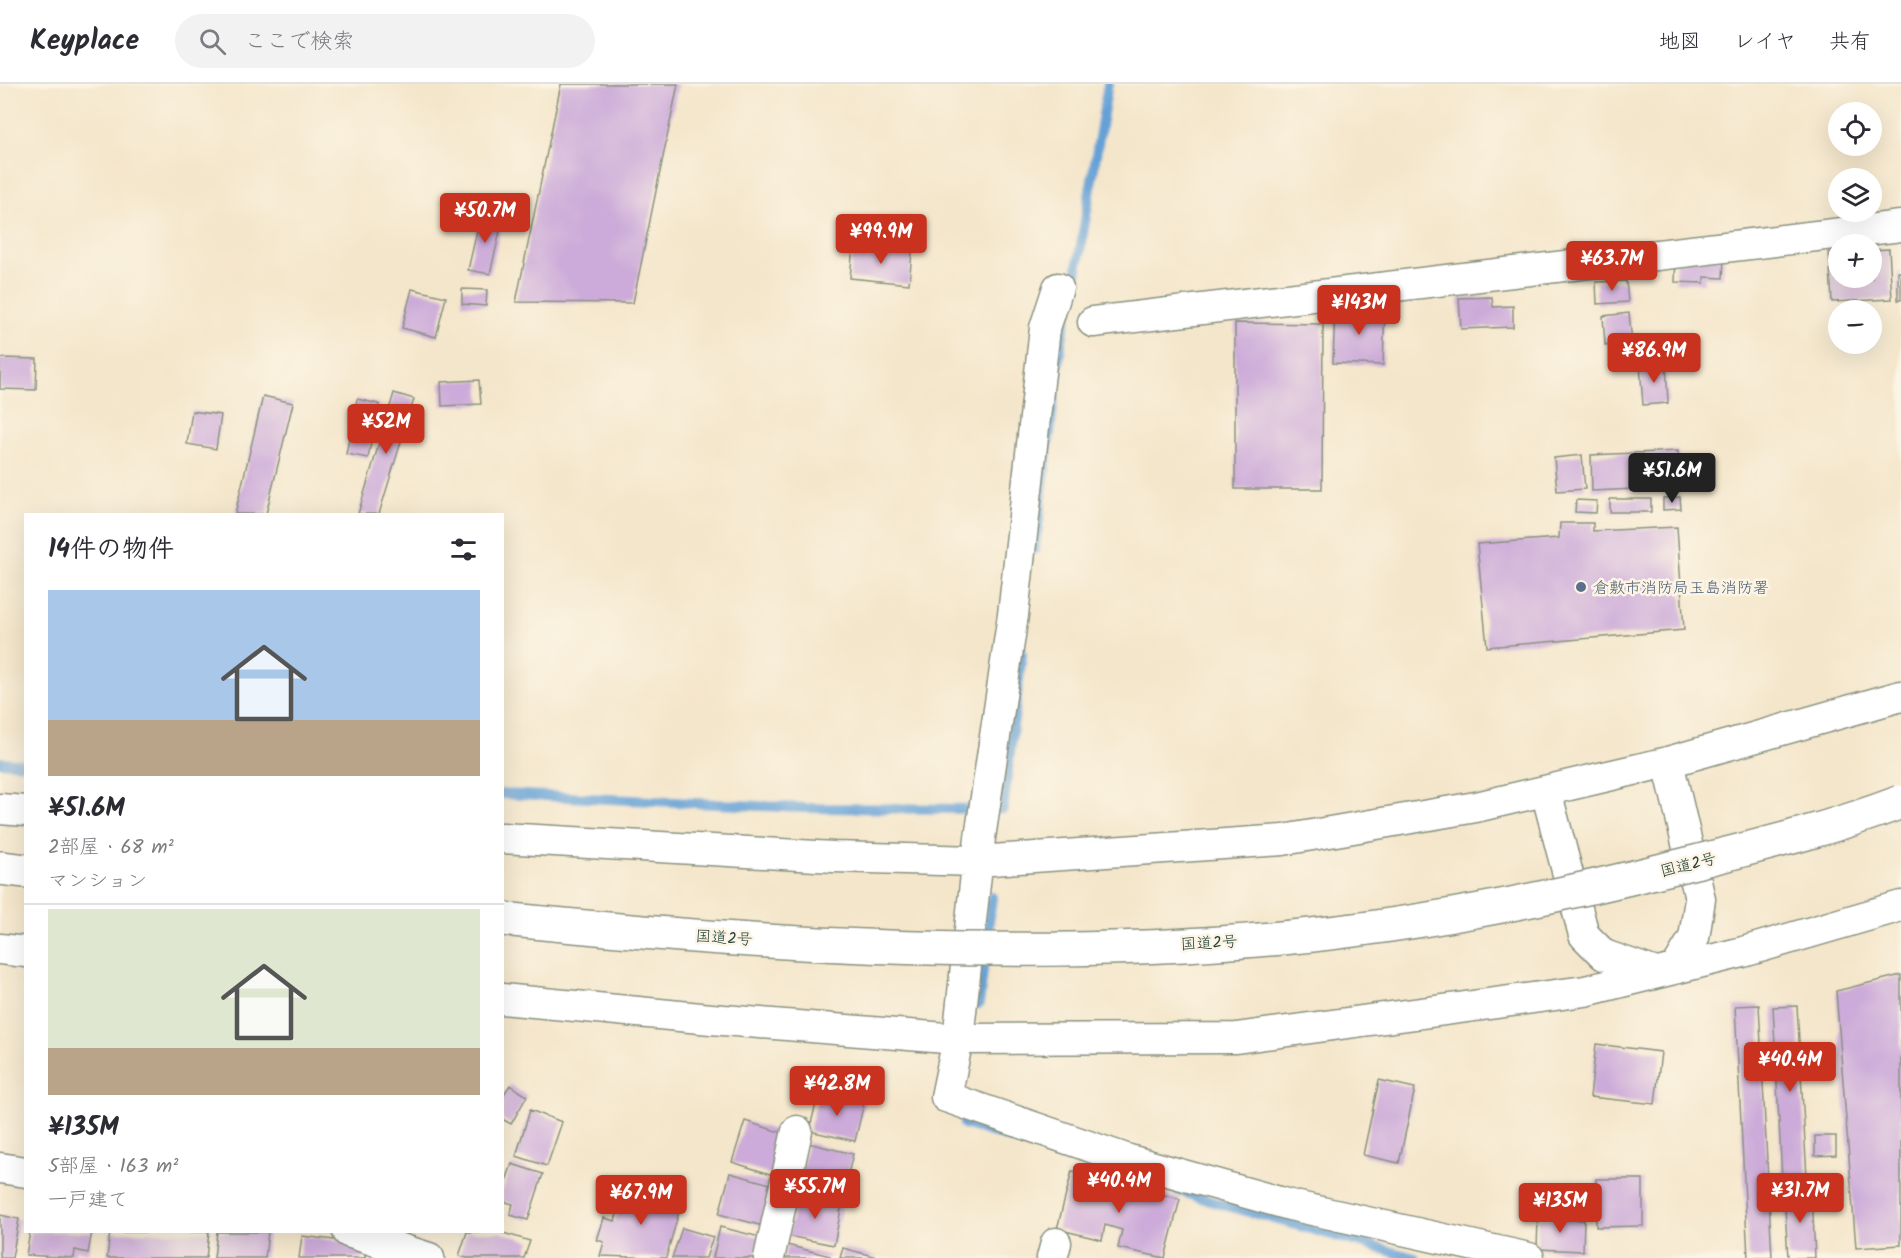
<!DOCTYPE html>
<html lang="ja">
<head>
<meta charset="utf-8">
<style>
  :root { --surface:#fff; --page:#f2f2f3; --text:#2b2b33; --muted:#7c7c81; --line:#e1e1e2; --accent:#c8321e }
  body { margin:0; font-family:Kalam,"Klee One",sans-serif; background:var(--page); color:var(--text); height:100vh; display:flex; flex-direction:column; font-size:22px; white-space:nowrap }
  * { box-sizing:border-box; margin:0 }
  p { font-size:20px; color:var(--muted) }
  .icon { flex:none; width:33px; height:33px; fill:none; stroke:currentColor; stroke-width:2; stroke-linecap:round; stroke-linejoin:round }
  .map { position:relative; flex:1; overflow:hidden }
  .side { position:absolute; left:24px; top:429px; width:480px; height:720px; display:flex; flex-direction:column; background:var(--surface); border-radius:0px; box-shadow:0 6px 24px #0002 }
  .side>* { flex:none }
  .buttons { position:absolute; left:1828px; top:18px; display:grid; gap:12px }
  .buttons a { display:grid; place-items:center; width:54px; height:54px; border-radius:50%; background:var(--surface); box-shadow:0 6px 24px #0002; font-size:30px }
  .price { position:absolute; translate:-50% -51px; padding:0 14px; border-radius:6px; background:var(--accent); color:#fff; font-size:20px; line-height:39px; filter:drop-shadow(0 2px 3px #0008) }
  .price::after { content:''; position:absolute; left:50%; top:36px; width:18px; height:14px; margin-left:-9px; background:inherit; clip-path:polygon(0 0,100% 0,50% 100%) }
  .price.on { background:#222; color:#fff }
  ul { padding:0; list-style:none }
  li { display:grid; align-content:center; gap:12px; height:318px; padding:0 24px }
  li+li { border-top:2px solid var(--line) }
  li span { display:grid; place-items:center; height:186px; border-radius:0px; color:#555 }
  li>.icon { margin-inline-start:auto }
  span .icon { width:108px; height:108px; fill:#fffc; stroke-width:1 }
  li b { font-size:26px }
  h2 { display:flex; justify-content:space-between; align-items:center; height:72px; padding:0 24px; font-size:26px }
  header { display:flex; align-items:center; gap:36px; box-sizing:border-box; height:84px; padding:0 30px; background:var(--surface); border-bottom:2px solid var(--line) }
  header strong { font-size:28px }
  nav { display:flex; gap:33px; margin-inline-start:auto; font-size:21px }
  .search { width:420px; height:54px; background:var(--page); display:flex; align-items:center; gap:15px; box-sizing:border-box; padding:0 21px; border-radius:33px; color:var(--muted); font-size:22px }
  .map>svg:first-child { display:block }
  .lines { fill:none; stroke-linecap:round; stroke-linejoin:round }
  .stream { stroke:#65a1d6; stroke-width:10 }
  .building { fill:#ccaad9 }
  .minor-casing { stroke:#8a9280; stroke-width:33 }
  .trunk-casing { stroke:#8a9280; stroke-width:36 }
  .minor { stroke:#fff; stroke-width:30 }
  .trunk { stroke:#fff; stroke-width:33 }
  .trunk-bridge-casing { stroke:#8a9280; stroke-width:36; stroke-linecap:butt }
  .trunk-bridge { stroke:#fff; stroke-width:33 }
  .service-dot { fill:#5c6f8a; stroke:#fcf5e5; stroke-width:2 }
  .labels { text-anchor:middle; stroke-width:5; stroke-linejoin:round; paint-order:stroke }
  .service-label { font-size:16px; fill:#4e5e75; stroke:#fcf5e5; text-anchor:start }
  .street-label { font-size:16px; fill:#1f3d34; stroke:#fcf5e5 }
</style>
</head>
<body>
<header>
<strong>Keyplace</strong>
<div class="search"><svg class="icon" aria-label="search" viewBox="0 0 24 24"><circle cx="10" cy="10" r="6"/><path d="M15 15l6 6"/></svg>ここで検索</div>
<nav><a>地図</a><a>レイヤ</a><a>共有</a></nav>
</header>
<div class="map">
<svg width="1901" height="1174" viewBox="0 0 1901 1174">
  <rect width="100%" height="100%" fill="#fcf5e5"/>
  <filter id="ink" filterUnits="userSpaceOnUse"><feTurbulence type="fractalNoise" baseFrequency=".0167" numOctaves="2"/><feDisplacementMap in="SourceGraphic" scale="12" xChannelSelector="R" yChannelSelector="G"/><feConvolveMatrix kernelMatrix="1 2 1 2 8 2 1 2 1" color-interpolation-filters="sRGB"/></filter>
  <filter id="wash" filterUnits="userSpaceOnUse"><feTurbulence type="fractalNoise" baseFrequency=".008" numOctaves="4" result="noise"/><feDisplacementMap in="SourceGraphic" scale="24" xChannelSelector="R" yChannelSelector="G"/><feGaussianBlur stdDeviation="1.35" result="paint"/><feColorMatrix in="noise" values="0 0 0 0 0 0 0 0 0 0 0 0 0 0 0 0 0 1.4 0 .05"/><feComposite in="paint" operator="in"/></filter>
  <g filter="url(#wash)">
    <rect width="100%" height="100%" fill="#f4e6cb"/>
    <g class="lines">
      <path class="stream" d="M1035,465L1061,258L1076,191L1108,0
        M0,678L26,680
        M502,710L805,724L1003,725L1022,570
        M979,920L992,813
        M965,1031L964,1040L1099,1081
        M1134,1092L1220,1120L1415,1174"/>
    </g>
    <g id="blocks">
      <path class="building" d="M561,0H678L633,219L516,218Z
        M481,129L503,134L490,190L468,186Z
        M853,162L912,168L909,200L850,194Z
        M1889,165L1892,215L1832,218L1829,168H1839V194H1872V166Z
        M1676,173L1724,174L1723,194L1704,193V199L1675,198Z
        M1898,188H1901V216H1898Z
        M1626,197L1628,218L1597,220L1596,198Z
        M412,205L446,213L436,253L402,244Z
        M462,205L487,206L486,222L462,220Z
        M1492,213L1493,223L1513,222V243L1461,245L1459,214Z
        M1335,223L1385,224L1383,281L1333,279Z
        M1629,229L1632,258L1605,261L1603,232Z
        M1235,239L1323,240L1322,405H1235Z
        M0,274L37,275L36,306L0,305Z
        M1666,279L1668,319L1643,321L1640,281Z
        M479,296L481,320L442,322L441,298Z
        M394,309L414,315L379,430H358Z
        M263,312L293,319L266,430H235Z
        M357,315L379,320L368,374L346,370Z
        M192,327L221,331L216,365L187,360Z
        M1678,367L1679,403L1592,407L1591,371Z
        M1582,371L1585,405L1557,407L1554,374Z
        M1680,413L1681,425L1663,426V414Z
        M1610,415H1651V428H1610Z
        M1576,416L1597,417L1596,429L1575,428Z
        M1560,439H1593V447L1677,443L1684,546L1487,563L1477,460L1559,454Z
        M1901,891V1161L1856,1164L1836,907Z
        M1759,921L1772,1174H1748L1735,922Z
        M1797,922L1807,1093L1782,1095L1773,923Z
        M1596,960L1661,968L1655,1020L1590,1013Z
        M1379,996L1415,1004L1399,1079L1363,1071Z
        M510,1001L527,1012L511,1040L502,1035V1013Z
        M819,1008L864,1019L855,1057L809,1047Z
        M530,1026L562,1038L547,1082L516,1072Z
        M745,1037L789,1051L776,1092L732,1078Z
        M1815,1052H1836V1071L1815,1072Z
        M808,1059L853,1070L843,1110L798,1099Z
        M512,1080L543,1090L528,1136L510,1131L513,1120L502,1117V1108Z
        M1072,1087L1180,1115L1165,1174L1118,1164L1122,1146L1105,1141L1102,1156L1057,1145Z
        M730,1089L774,1101L763,1142L719,1130Z
        M1596,1095H1643V1142L1596,1143Z
        M626,1101L682,1117L666,1174L600,1172L604,1158L597,1156L604,1134L615,1137Z
        M1812,1106L1815,1174H1788L1784,1107Z
        M797,1111L842,1120L834,1161L788,1152Z
        M0,1131L19,1135L12,1174H0Z
        M1538,1134L1584,1136L1583,1167L1537,1165Z
        M720,1143L760,1153L755,1174H713Z
        M682,1144L713,1153L706,1174H672Z
        M30,1148H92L88,1169L75,1166L74,1174L26,1171Z
        M110,1148H209L206,1174H107Z
        M217,1148H268L265,1174H214Z
        M467,1148H500L530,1157L524,1174H468L459,1172Z
        M302,1152L366,1160L365,1174H299Z
        M787,1161L830,1172L829,1174H784Z
        M843,1164L877,1173V1174H840Z"/>
    </g>
  </g>
  <g filter="url(#ink)">
    <use href="#blocks" fill-opacity="0" stroke="#8a9280" stroke-width="1.5"/>
    <g class="lines">
      <g class="minor-casing">
        <path id="minor" d="M1058,204L1045,244L1013,531L980,754L958,955L946,1013L1129,1076L1290,1121L1529,1174
          M1093,238L1901,142
          M1668,678L1700,815L1694,854L1676,884
          M1546,707L1584,851L1604,871L1656,889
          M0,725L26,727
          M502,754L834,773L977,777L1283,756L1476,723L1668,678L1901,612
          M0,865L26,868
          M502,915L711,935L958,955L1236,954L1585,907L1743,868L1901,822
          M0,1084L26,1088
          M348,1148L429,1174
          M769,1174L797,1047
          M1052,1174L1056,1159"/>
      </g>
      <g class="trunk-casing">
        <path id="trunk" d="M0,784L26,787"/>
      </g>
      <use href="#minor" class="minor"/>
      <use href="#trunk" class="trunk"/>
      <g class="trunk-bridge-casing">
        <path id="trunk-bridge" d="M502,835C768,862 1046,879 1312,851C1435,838 1556,813 1675,783C1751,764 1828,746 1901,718"/>
      </g>
      <use href="#trunk-bridge" class="trunk-bridge"/>
    </g>
  </g>
  <circle class="service-dot" cx="1581" cy="503" r="6"/>
  <g class="labels">
    <g class="service-label">
      <text x="1593" y="509">倉敷市消防局玉島消防署</text>
    </g>
    <g class="street-label">
      <text transform="translate(1688 780) rotate(-14)" y="6">国道2号</text>
      <text transform="translate(724 853) rotate(4)" y="6">国道2号</text>
      <text transform="translate(1209 858) rotate(-3)" y="6">国道2号</text>
    </g>
  </g>
</svg>
<div class="buttons">
<a><svg class="icon" aria-label="locate" viewBox="0 0 24 24"><circle cx="12" cy="12" r="6"/><path d="M12 2v4M12 18v4M2 12h4M18 12h4"/></svg></a>
<a><svg class="icon" aria-label="layers" viewBox="0 0 24 24"><path d="M12 4l9 5-9 5-9-5zM3 14l9 5 9-5"/></svg></a>
<a>+</a>
<a>−</a>
</div>
<b class="price" style="left:485px;top:160px">¥50.7M</b>
<b class="price" style="left:881px;top:181px">¥99.9M</b>
<b class="price" style="left:1612px;top:208px">¥63.7M</b>
<b class="price" style="left:1359px;top:252px">¥143M</b>
<b class="price" style="left:1654px;top:300px">¥86.9M</b>
<b class="price" style="left:386px;top:371px">¥52M</b>
<b class="price on" style="left:1672px;top:420px">¥51.6M</b>
<b class="price" style="left:1790px;top:1009px">¥40.4M</b>
<b class="price" style="left:837px;top:1033px">¥42.8M</b>
<b class="price" style="left:1119px;top:1130px">¥40.4M</b>
<b class="price" style="left:815px;top:1136px">¥55.7M</b>
<b class="price" style="left:1800px;top:1140px">¥31.7M</b>
<b class="price" style="left:641px;top:1142px">¥67.9M</b>
<b class="price" style="left:1560px;top:1150px">¥135M</b>
<section class="side">
<h2>14件の物件<svg class="icon" aria-label="filters" viewBox="0 0 24 24"><path d="M4 7h16M4 17h16"/><circle cx="9" cy="7" r="2"/><circle cx="15" cy="17" r="2"/></svg></h2>
<ul>
<li><span style="background:linear-gradient(#a9c7e8 70%,#b9a48a 0)"><svg class="icon" aria-label="home" viewBox="0 0 24 24"><path d="M3 11l9-7 9 7M6 9v11h12V9"/></svg></span><div><b>¥51.6M</b><p>2部屋 · 68 m²</p><p>マンション</p></div></li>
<li><span style="background:linear-gradient(#dfe7d0 75%,#b9a48a 0)"><svg class="icon" aria-label="home" viewBox="0 0 24 24"><path d="M3 11l9-7 9 7M6 9v11h12V9"/></svg></span><div><b>¥135M</b><p>5部屋 · 163 m²</p><p>一戸建て</p></div></li>
</ul>
</section>
</div>
</body>
</html>
